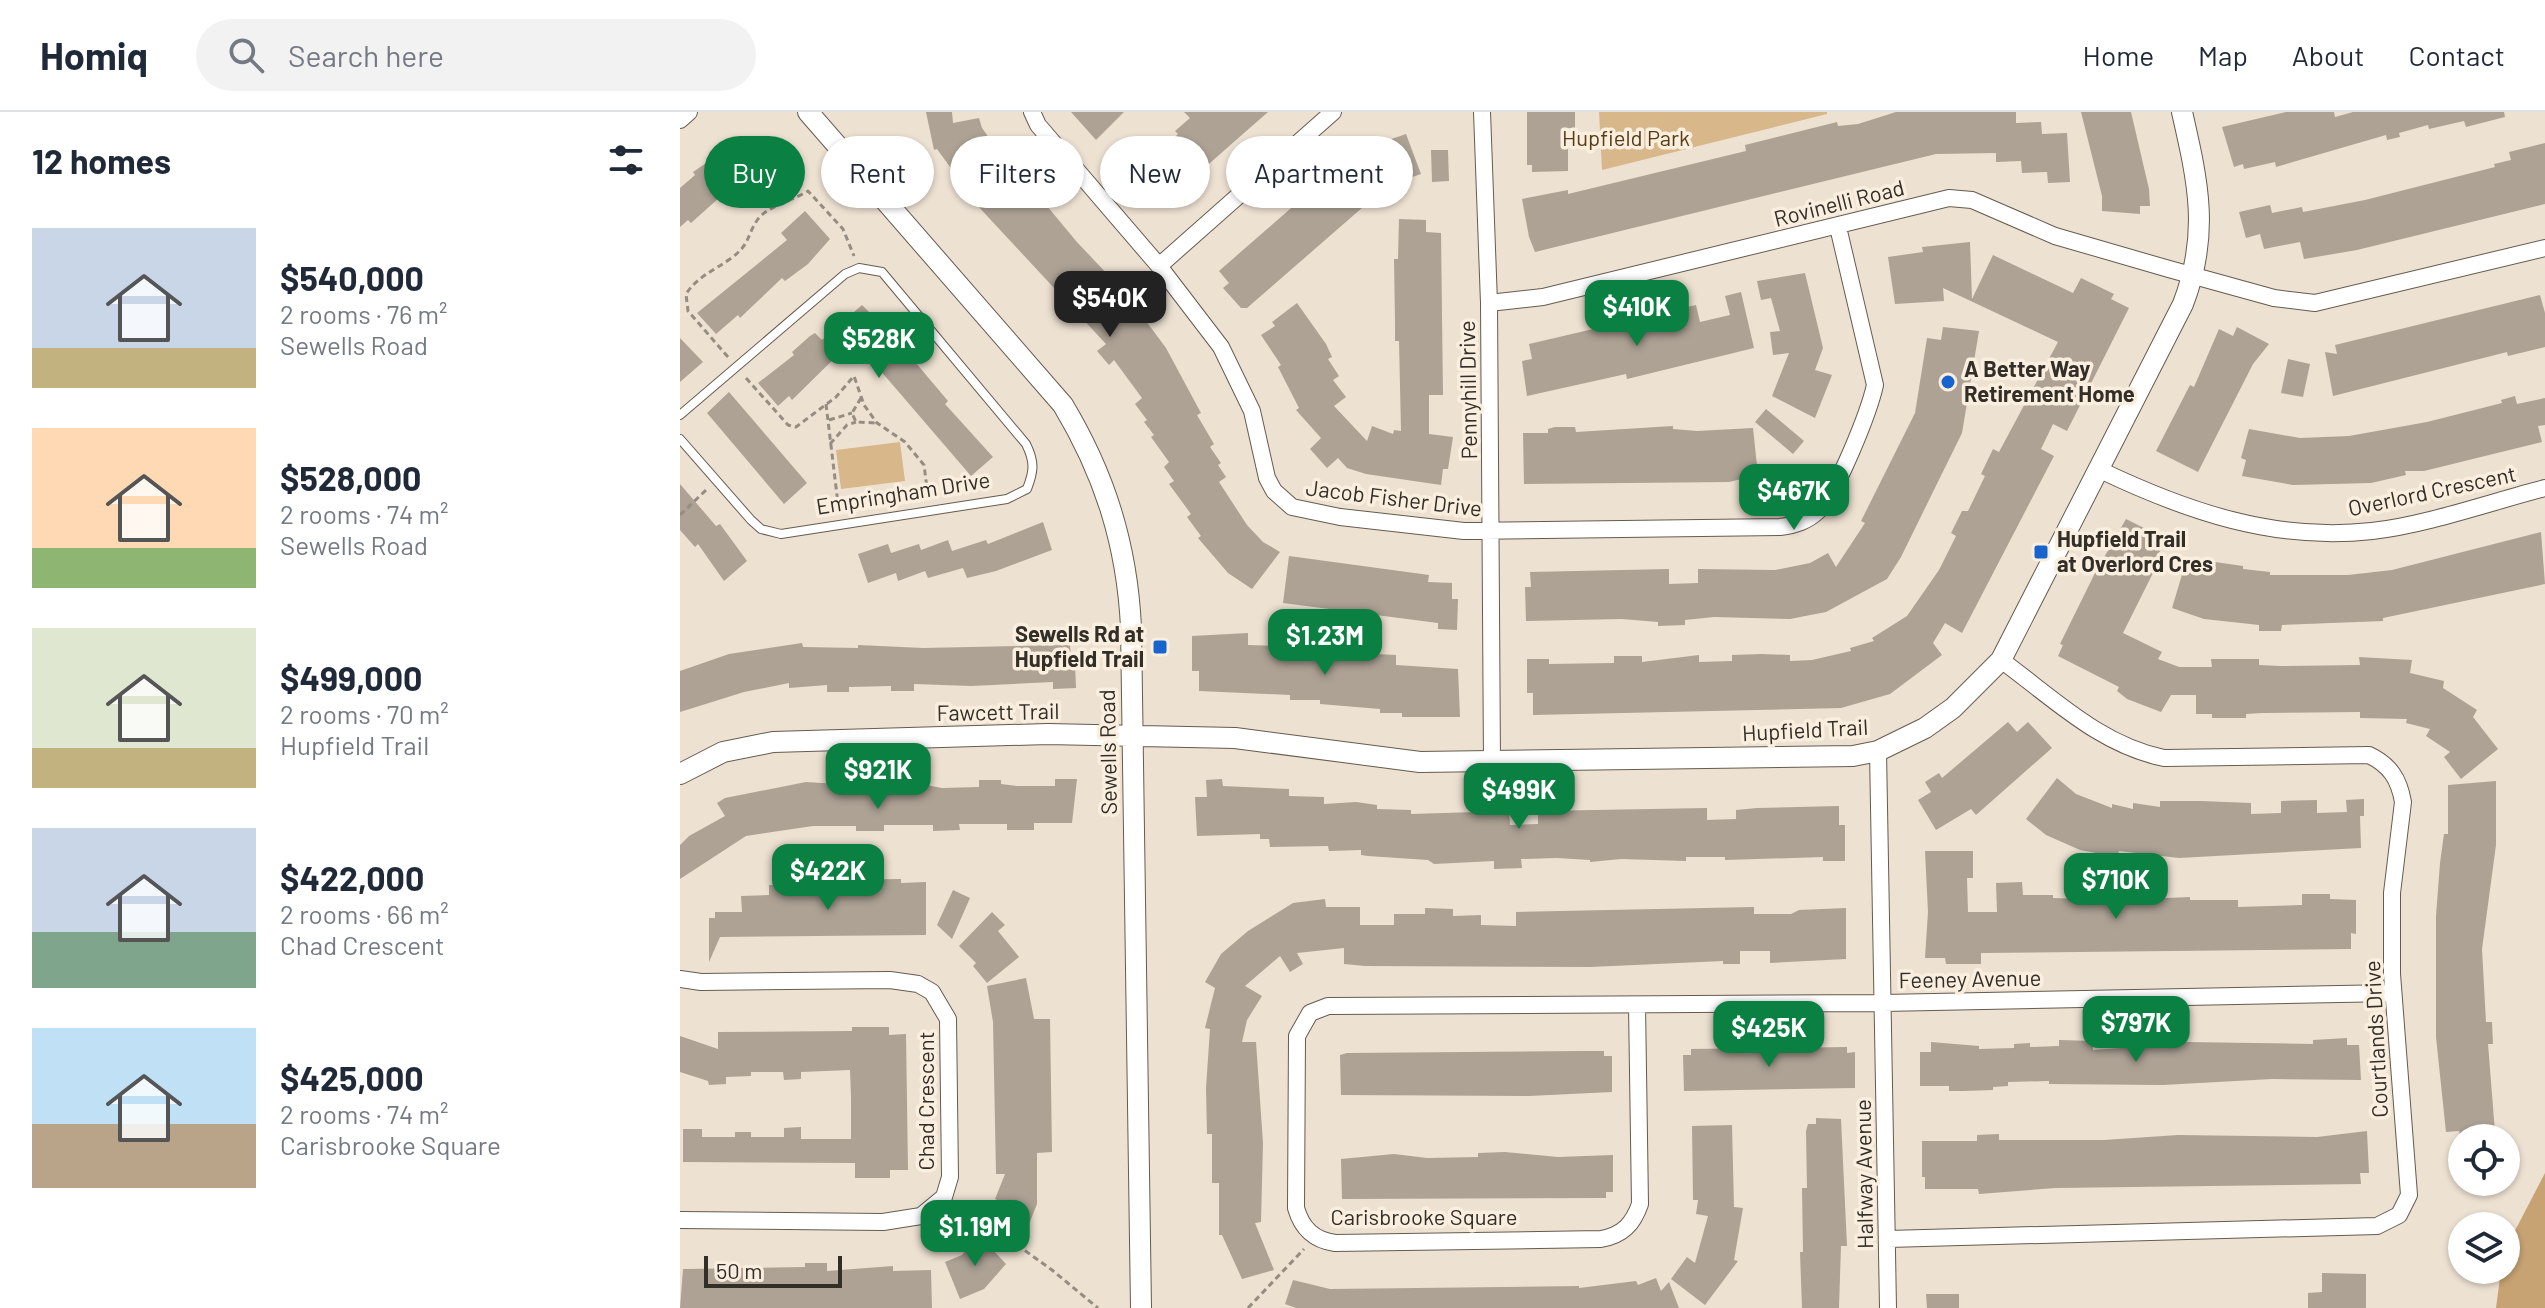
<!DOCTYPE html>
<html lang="en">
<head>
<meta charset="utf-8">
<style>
  :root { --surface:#fff; --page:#f2f2f3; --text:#1f2937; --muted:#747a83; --line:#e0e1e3; --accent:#0b8043 }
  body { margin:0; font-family:Barlow,sans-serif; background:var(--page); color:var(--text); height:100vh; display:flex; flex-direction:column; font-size:30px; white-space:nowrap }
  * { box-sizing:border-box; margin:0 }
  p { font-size:26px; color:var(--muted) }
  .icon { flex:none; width:44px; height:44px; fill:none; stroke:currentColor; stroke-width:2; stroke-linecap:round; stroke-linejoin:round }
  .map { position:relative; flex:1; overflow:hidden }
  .drawer { display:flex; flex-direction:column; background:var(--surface); width:680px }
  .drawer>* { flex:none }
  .hud { position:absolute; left:24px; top:24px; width:760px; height:72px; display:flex; gap:16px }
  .buttons { position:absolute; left:1768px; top:1012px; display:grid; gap:16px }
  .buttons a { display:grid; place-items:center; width:72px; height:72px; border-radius:50%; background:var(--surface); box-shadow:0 2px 6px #0004; font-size:40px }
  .scale { position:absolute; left:24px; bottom:20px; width:138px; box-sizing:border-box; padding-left:8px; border:4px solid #322e28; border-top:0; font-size:22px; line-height:28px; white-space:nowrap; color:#322e28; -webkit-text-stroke:6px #faeedf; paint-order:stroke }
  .price { position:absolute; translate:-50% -68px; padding:0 18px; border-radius:16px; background:var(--accent); color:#fff; font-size:26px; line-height:52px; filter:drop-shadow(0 2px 4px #0008) }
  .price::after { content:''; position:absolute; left:50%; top:48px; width:24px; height:18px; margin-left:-12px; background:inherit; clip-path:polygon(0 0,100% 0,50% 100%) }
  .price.active { background:#222; color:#fff }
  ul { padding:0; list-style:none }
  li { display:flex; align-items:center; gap:24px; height:200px; padding:0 32px }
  li span { display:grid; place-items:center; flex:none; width:224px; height:160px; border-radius:0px; color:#555 }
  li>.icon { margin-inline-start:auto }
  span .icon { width:96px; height:96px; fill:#fffc; stroke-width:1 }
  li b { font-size:34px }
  h2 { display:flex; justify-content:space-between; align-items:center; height:96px; padding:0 32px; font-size:34px }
  .pill { padding:0 28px; border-radius:36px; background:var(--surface); box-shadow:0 2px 6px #0004; font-size:28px; line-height:72px }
  .pill.active { background:var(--accent); color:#fff }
  header { display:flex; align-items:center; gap:48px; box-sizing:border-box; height:112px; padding:0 40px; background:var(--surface); border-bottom:2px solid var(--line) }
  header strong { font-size:38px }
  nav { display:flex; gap:44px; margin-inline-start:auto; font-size:28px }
  .search { width:560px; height:72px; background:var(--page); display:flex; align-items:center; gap:20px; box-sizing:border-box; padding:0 28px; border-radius:44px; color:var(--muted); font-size:30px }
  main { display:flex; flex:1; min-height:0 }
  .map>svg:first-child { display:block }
  .green { fill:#d8b78b }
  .forest { fill:#c7a272 }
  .building { fill:#ada294 }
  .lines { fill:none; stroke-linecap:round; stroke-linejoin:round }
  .service-casing { stroke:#655b4f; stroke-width:10 }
  .minor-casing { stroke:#655b4f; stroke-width:18 }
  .tertiary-casing { stroke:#655b4f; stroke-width:22 }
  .path { stroke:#958d82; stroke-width:3; stroke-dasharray:6 4; stroke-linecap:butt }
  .service { stroke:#fff; stroke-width:8 }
  .minor { stroke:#fff; stroke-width:16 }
  .tertiary { stroke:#fff; stroke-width:20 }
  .poi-dot { fill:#1764cf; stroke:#faeedf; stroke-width:3 }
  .labels { text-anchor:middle; stroke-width:7; stroke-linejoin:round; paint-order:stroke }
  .park-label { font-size:22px; fill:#573d16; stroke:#faeedf }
  .street-label { font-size:22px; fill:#322e28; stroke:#faeedf }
  .poi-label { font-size:22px; font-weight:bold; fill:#322e28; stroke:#faeedf; text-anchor:start }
</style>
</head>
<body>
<header>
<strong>Homiq</strong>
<div class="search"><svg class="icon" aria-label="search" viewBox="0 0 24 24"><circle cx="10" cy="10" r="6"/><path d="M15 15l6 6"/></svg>Search here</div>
<nav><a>Home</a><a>Map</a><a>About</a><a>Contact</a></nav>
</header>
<main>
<section class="drawer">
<h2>12 homes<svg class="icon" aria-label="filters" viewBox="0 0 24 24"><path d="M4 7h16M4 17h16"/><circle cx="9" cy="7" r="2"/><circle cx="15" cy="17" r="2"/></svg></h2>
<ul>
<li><span style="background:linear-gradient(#c9d6e8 75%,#c2b280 0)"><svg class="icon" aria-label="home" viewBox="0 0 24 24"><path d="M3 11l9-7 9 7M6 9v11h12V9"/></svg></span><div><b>$540,000</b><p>2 rooms · 76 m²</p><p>Sewells Road</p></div></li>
<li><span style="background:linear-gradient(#ffd9b3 75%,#8fb573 0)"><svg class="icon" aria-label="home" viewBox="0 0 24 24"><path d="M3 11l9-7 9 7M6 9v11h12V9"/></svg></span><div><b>$528,000</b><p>2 rooms · 74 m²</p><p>Sewells Road</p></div></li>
<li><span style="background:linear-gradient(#dfe7d0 75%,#c2b280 0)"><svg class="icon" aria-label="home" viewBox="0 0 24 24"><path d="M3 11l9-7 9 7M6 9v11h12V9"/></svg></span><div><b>$499,000</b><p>2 rooms · 70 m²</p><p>Hupfield Trail</p></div></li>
<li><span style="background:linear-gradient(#c9d6e8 65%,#7fa58c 0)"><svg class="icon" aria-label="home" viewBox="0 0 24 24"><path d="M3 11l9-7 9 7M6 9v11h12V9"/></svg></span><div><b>$422,000</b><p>2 rooms · 66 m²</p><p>Chad Crescent</p></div></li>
<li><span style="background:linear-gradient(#bfe0f5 60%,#b9a48a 0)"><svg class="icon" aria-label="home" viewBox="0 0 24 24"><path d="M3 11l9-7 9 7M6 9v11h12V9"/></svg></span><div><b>$425,000</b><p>2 rooms · 74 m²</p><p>Carisbrooke Square</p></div></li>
</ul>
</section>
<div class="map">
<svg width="1865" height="1196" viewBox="0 0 1865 1196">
  <rect width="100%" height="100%" fill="#ede1d2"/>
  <path class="green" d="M919,0H1147V2L922,58Z
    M220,330L225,369L161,377L156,338Z"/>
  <path class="forest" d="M1865,1061V1196H1816L1821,1158H1826V1136Z"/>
  <path class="building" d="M246,0H272L273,11L299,6L302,16L322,44L324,42L396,129L446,182L486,236L521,301L517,303L534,332L530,335L541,351L538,353L546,365L539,370L567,413L583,430L600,440L572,477L548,461L518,426L521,424L507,405L511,402L489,372L494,369L484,355L489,350L471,325L474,323L464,310L467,308L455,292L462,286L434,248L429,253L417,239L426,232L284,79L286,77L257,37L254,38Z
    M391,0H444L416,28Z
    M504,0H588L481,94L470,82L465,86L445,63L458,51L462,56L498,22L495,19L510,6Z
    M847,0H895V16H888V59L852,60V53H847Z
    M1216,0H1336V11L1361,10L1362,22L1387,21L1390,70L1368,71L1367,60L1342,61L1341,49L1316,50V41L1256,42L855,140L849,125L842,87L888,78V82L1066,39L1065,33L1157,10L1158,14L1178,12Z
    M1401,0H1451L1469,77L1470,94H1460V102L1422,99V84Z
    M1606,0H1654L1655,5L1673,0H1824L1825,5L1786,15L1784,9L1749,17L1748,13L1719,21L1720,25L1707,28L1706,23L1596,55L1595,50L1564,57L1563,52L1554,55L1542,15Z
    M726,22L741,62L707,74L696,45L704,42L700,31Z
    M54,25L62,26L86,54L72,65L68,60L11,111L8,108L0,115V76L15,63L13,60L48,36Z
    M1865,31V92L1677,138L1624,147L1620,130L1584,137L1580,122L1566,126L1559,100L1590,93L1592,101L1622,95L1623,100L1685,88L1815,55L1814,52L1831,48L1829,40Z
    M751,38H768L769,69L752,70Z
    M667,47L698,82L567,196H561L543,176L549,171L539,159Z
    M125,99L150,127L128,152L105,169L102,166L60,206L58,203L36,222L17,201L107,128L101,121Z
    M719,107L746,108V120L761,121L763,283H749V322L773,325L768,357H763L761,373L686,362L667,356L658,346L647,356L630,337L641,326L616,298L619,296L598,255L601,253L581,223L595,214L592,210L617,191L646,232L652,245L648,247L659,264L653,268L666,285L654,294L687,329L692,314L713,322L714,318L721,319L719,229H715V210L714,147H718Z
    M1290,130L1292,187L1313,143L1393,181L1401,166L1434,182L1431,187L1449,196L1387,319L1373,312L1361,337L1374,344L1282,521L1265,511L1253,531L1262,543L1210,582L1161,596L853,603V581H847V547H869V552L934,551V544H962V550L1019,543V550L1052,549V543L1082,542L1110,543V549L1132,548L1171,539L1170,536L1194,529L1192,526L1227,504L1259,458L1276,424L1271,421L1282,399H1288L1305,364L1301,362L1313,337L1319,340L1378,230L1263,176L1264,189L1215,192L1208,145L1243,140L1242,135Z
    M1125,161L1143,236L1135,258L1152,263L1135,306L1092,284L1109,241L1093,243L1090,220L1100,219L1091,186L1081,188L1077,169Z
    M1061,180L1074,236L947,267L946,262L847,284L842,249L852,247L849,232L1016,193L1020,210L1050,203L1045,184Z
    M1860,183L1865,201V235L1828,244L1827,240L1653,284L1645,240L1657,242L1655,233Z
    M182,193L214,225L268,289L265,292L313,345L291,364L181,236L174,242L167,234L112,288L109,284L98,294L78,271L114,243L112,240L130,224L135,221L142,228Z
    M1263,215L1299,219L1282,321L1221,445L1207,467L1146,500L1110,507L1034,505L1005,508V513L978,514V510L942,507L846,509L845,475H851L850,460L989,457V472L1018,471V457L1095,458L1130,451L1148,441L1156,455L1185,411L1181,409L1235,301L1247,226L1261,228Z
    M1557,215L1589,232L1573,252L1518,360L1476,339L1510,273L1514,275L1539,217L1553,224Z
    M0,226L23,250L0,270Z
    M1608,247L1630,252L1623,285L1601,281Z
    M49,280L127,371L104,392L27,301Z
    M1835,284L1837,292L1865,286V313L1858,314L1862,330L1744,359H1725L1726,363L1691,371L1613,373L1562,364L1566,348L1561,346L1569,317L1620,326L1669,324L1747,310L1822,291L1821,288Z
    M1086,297L1124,329L1113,342L1075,310Z
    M993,314V317L1017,319L1073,316L1078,363L1049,370L844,372L843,321H868V317L875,315H895L896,320Z
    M0,372L36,414L40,412L67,449L44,469L18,432L15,435L0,418Z
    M1446,407L1486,427L1473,453L1476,455L1443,521L1482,540L1478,547L1499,555H1532L1531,547H1579V553L1601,554L1680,553L1679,545L1732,548L1730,561L1764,569L1763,576L1797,598L1793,605L1818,637L1781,667L1764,645L1770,640L1746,624L1750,617L1726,611L1727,607L1680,606V600L1582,601L1566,602V606H1532V602H1516V583H1491L1481,600L1447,587L1437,579L1439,575L1378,544L1383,533L1380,532L1415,461Z
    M363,410L372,438L316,459L287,466L283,456L248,466L245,459L218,469L216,461L188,471L178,442L208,432L211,441L239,432L241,438L268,428L272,439L306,428L308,432Z
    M1861,420L1865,472L1703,506V509L1602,513L1601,519H1579V513L1524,507L1492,496L1507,446L1563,454V457L1590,460V463H1668L1712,458Z
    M609,444L749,463L748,470L772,471V487H778L777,518L758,517V511L603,491Z
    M568,521V533L655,536V540L716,543V553L778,557L780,605H722V601H700V597L640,592V588H610V583L519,579V559H512V524Z
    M122,531L123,535L178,536V533L243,536L390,533L391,551H395L396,576L373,577V570L291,574L234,572V579H211V574L169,575V580H147V573L109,576V571L64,580L0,600V559L49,542Z
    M1328,610L1337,620L1348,610L1372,636L1296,703L1291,697L1256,718L1238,688L1251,680L1245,670L1259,661L1262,666Z
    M1377,666L1396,682L1432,696V692L1453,697V691L1480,695V689H1521L1571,691V702L1601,701V689L1637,688V701L1667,700L1666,688L1684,687V704H1680L1681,736L1499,746L1439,739L1437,745L1400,738L1366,723L1346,707Z
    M375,667H397L392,711H354V718H327V712H279L280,718L253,719V713H204V719H176V714H133L66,724L0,767V733L9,724L45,704L37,691L45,686L126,670L223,676V669H246V673L262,676L299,675V668H321V672L337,674H375Z
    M542,667L543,674L609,677V684L644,685V692L676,690L697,693V697L731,698V702L829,699L830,713L858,712V699L1027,696V708L1056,707V698L1077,696L1159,694V713H1165V749H1143V745L1045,748V745H1006V749L941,747L910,750V748L877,746L841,747L842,756L814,757V749L754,752L748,748L688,744L681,743V738L649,739L648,734L590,735L589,727H580V722L517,724L515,685H527L526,668Z
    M1816,669V733L1802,837L1806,910H1812L1813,932H1808L1815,1020L1780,1023L1779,1019L1766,1020L1756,925V804L1760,751L1764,722H1768V673Z
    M1245,739H1293V766H1287L1288,800H1317L1316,771L1342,770L1343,783H1373V786L1438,788L1510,785V788H1558V795L1622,793V782H1650V787L1676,788V822L1671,821V837L1301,841V852H1266L1265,846H1245L1248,800Z
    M221,767V771L246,770V823L40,825L29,850V806H35V800H62L61,784L89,783V773H108L109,784H142V768Z
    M273,778L290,786L272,827L257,813Z
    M645,787L646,795H680V813H714V802H745V796L773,797V804L801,803V813L836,814V800L1074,795V802H1111L1119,798L1166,796V847L1090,851V839H1060V852H1043V849L910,855L685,854L664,852V836L617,841L623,852L610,860L600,844L565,874L582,884L567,908L562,930H576L583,1031L581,1110L575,1111L594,1158L562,1167L542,1123H539V1071H532V1022H527L526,976L530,917L525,916L535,876L525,870L541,842L568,819L613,791Z
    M312,800L325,813L318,819L339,845L307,871L293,854L296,851L279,834Z
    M346,866L354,907H370L372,1040L357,1041V1092L349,1112L325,1103L329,1093L315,1087L325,1062H316L313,910L307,874Z
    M172,915H209V923L226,922L228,1058H210V1066H175V1051L3,1050V1017H22V1025H55V1020H71V1025H104V1016L121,1015V1027H171V985L170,958L121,960V967L104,968L103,960H71V964L46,965V972L29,973L28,969L0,960V924L38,937V920L172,919Z
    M1667,926V933H1679L1681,968L1592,967L1483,973L1369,972V969L1328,970V974L1313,975V978L1283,979H1269V974H1240V940H1251V930L1299,934V937L1334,936V932L1350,931V935L1379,934V928L1413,929V938L1440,936V929L1633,932V928Z
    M1167,935V941L1175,940V976L1004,979L1003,943H1011V937Z
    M903,939H924V944H932V980L849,984L661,983L660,943L667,941Z
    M1136,1006L1161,1007L1167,1134H1161L1159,1196H1122L1120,1140H1123L1122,1076H1127L1126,1019L1128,1012H1136Z
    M1052,1013L1054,1095L1063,1096L1054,1148L1058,1149L1025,1193L991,1167L1007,1145L1015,1151L1028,1104L1016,1102L1018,1088H1013L1012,1014Z
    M1687,1019L1689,1061H1680L1681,1072L1375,1076L1299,1082L1298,1077H1245V1065H1242V1029H1297V1023L1319,1022V1028H1424L1498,1023L1637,1025Z
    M825,1040L878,1045L933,1043V1080H926V1086L662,1087L661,1047L714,1042L747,1046L798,1045V1041Z
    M300,1124L326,1152L304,1177L280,1187L265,1150L282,1143Z
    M125,1151H147V1159L213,1154V1159L251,1158L252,1196H0L3,1157L125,1155Z
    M1642,1161L1686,1162V1196H1628V1181L1642,1180Z
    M976,1166L981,1179L989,1170L999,1196H616L605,1192L613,1168L650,1177L899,1174V1176L956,1169L958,1173Z
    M1246,1182H1279V1196H1247Z"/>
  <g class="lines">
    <g class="service-casing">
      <path id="service" d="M0,303L165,162L179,156L202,160L346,332C355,350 354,359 347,377L327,387L101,422L81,417L71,408L0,327"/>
    </g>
    <g class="minor-casing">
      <path id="minor" d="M352,0L358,13L479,154L541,235L572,299L587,366L594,379L612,395L660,405L784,419L1100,415C1116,413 1128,409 1139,398C1158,378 1189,300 1195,273L1158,115
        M802,0L809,191L812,651
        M0,8L9,0
        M479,154L653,0
        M809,191L863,185L1269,86L1292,88L1375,124L1489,157L1594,186L1635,191L1865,136
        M1420,358C1506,399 1595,430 1692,419C1746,413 1811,390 1865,376
        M1198,639L1208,1196
        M0,867L21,870L210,868L238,872L252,880L268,907L270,1065L264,1085L241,1104L203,1110L0,1108
        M957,893L960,1092C953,1112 943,1123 921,1127L655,1131C634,1128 622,1117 616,1096L617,924L630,901L648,894L1203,891L1713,881
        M1208,1127L1697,1114L1719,1103L1729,1083L1712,862V781L1723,690C1719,667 1710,653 1689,643L1484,646C1420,633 1373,586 1321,548"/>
    </g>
    <g class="tertiary-casing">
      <path id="tertiary" d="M128,0L383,293C425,363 447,433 451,515L461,1196
        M0,662L43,640L93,630L367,622L555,626L740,650L1173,644L1198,639L1245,616L1273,596L1321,548L1503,192C1530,122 1518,70 1502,0"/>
    </g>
    <path class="path" d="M48,245L8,199L6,182C17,165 33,159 50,147C71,132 66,124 78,107C88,94 114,88 128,79L163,117L174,144
      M66,266L108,313L116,315L156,285L174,264L184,293L197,311L225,330L244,353L248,384
      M181,286L172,301L176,310L197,311
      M146,292L159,400
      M149,308L172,301
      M150,332L167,313L176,310
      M0,403L26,378
      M280,1092L372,1158L418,1196
      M568,1196L624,1137"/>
    <use href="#service" class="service"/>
    <use href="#minor" class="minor"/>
    <use href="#tertiary" class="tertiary"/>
  </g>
  <g class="poi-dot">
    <circle cx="1268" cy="270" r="8"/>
    <rect x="1353" y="432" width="16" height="16" rx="4"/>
    <rect x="472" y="527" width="16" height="16" rx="4"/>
  </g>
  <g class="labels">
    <g class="park-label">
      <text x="946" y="34">Hupfield Park</text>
    </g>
    <g class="street-label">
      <text transform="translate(1159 91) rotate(-14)" y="8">Rovinelli Road</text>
      <text transform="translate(788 278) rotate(-91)" y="8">Pennyhill Drive</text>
      <text transform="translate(1752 379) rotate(-12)" y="8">Overlord Crescent</text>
      <text transform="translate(223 381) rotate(-9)" y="8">Empringham Drive</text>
      <text transform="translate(714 386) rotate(7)" y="8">Jacob Fisher Drive</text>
      <text transform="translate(318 600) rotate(-1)" y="8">Fawcett Trail</text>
      <text transform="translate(1125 618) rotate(-3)" y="8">Hupfield Trail</text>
      <text transform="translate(428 640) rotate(-91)" y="8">Sewells Road</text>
      <text transform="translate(1290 867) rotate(-1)" y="8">Feeney Avenue</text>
      <text transform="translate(1696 927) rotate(-93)" y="8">Courtlands Drive</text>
      <text transform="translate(246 989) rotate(-90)" y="8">Chad Crescent</text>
      <text transform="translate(1184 1062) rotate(-91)" y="8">Halfway Avenue</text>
      <text x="744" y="1113">Carisbrooke Square</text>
    </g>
    <g class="poi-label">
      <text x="1284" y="265">A Better Way<tspan x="1284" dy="25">Retirement Home</tspan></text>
      <text x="1377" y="435">Hupfield Trail<tspan x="1377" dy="25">at Overlord Cres</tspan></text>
      <text x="464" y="530" text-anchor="end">Sewells Rd at<tspan x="464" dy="25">Hupfield Trail</tspan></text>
    </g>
  </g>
</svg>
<div class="buttons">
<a><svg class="icon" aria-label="locate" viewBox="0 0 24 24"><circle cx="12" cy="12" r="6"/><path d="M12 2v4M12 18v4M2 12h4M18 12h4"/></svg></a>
<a><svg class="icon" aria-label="layers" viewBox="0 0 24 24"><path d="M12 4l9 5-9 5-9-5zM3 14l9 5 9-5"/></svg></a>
</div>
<div class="scale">50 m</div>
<b class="price active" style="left:430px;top:227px">$540K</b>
<b class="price" style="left:957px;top:236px">$410K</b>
<b class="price" style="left:199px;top:268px">$528K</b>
<b class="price" style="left:1114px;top:420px">$467K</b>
<b class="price" style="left:645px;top:565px">$1.23M</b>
<b class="price" style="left:198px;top:699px">$921K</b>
<b class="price" style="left:839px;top:719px">$499K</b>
<b class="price" style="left:148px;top:800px">$422K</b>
<b class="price" style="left:1436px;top:809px">$710K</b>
<b class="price" style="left:1456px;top:952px">$797K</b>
<b class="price" style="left:1089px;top:957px">$425K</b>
<b class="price" style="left:295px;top:1156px">$1.19M</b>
<div class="hud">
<a class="pill active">Buy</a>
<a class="pill">Rent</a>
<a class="pill">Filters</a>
<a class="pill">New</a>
<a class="pill">Apartment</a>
</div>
</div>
</main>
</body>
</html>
